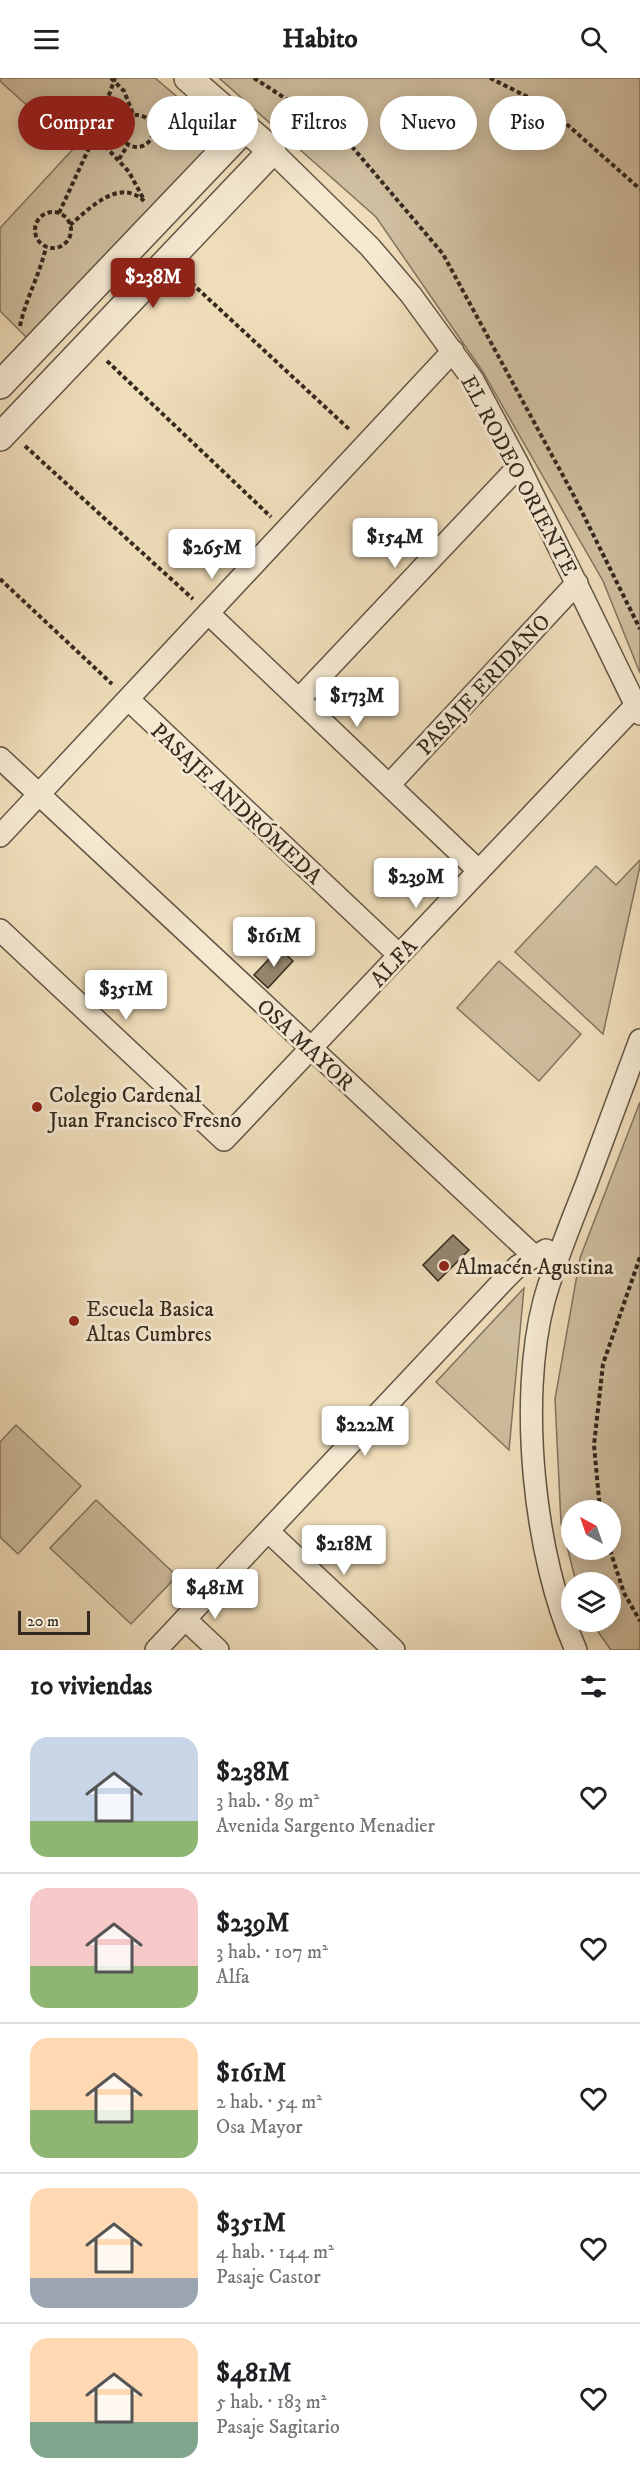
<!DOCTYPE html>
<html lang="es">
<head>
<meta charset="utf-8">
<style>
  :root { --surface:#fff; --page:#f6f6f6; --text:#202124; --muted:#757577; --line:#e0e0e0; --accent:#8f2418 }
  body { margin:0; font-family:"IM FELL DW Pica",serif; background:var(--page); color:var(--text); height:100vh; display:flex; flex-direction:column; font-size:22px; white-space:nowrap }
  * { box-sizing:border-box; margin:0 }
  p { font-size:20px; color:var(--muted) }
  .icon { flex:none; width:33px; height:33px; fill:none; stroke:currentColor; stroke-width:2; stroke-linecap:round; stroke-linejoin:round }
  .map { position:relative; height:1572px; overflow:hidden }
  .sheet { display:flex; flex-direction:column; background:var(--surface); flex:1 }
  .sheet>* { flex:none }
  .guide { position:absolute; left:18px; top:18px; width:604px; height:54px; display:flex; gap:12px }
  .needle { width:39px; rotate:320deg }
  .tools { position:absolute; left:561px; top:1422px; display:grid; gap:12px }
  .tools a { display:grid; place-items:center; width:60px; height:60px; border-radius:50%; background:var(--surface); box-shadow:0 3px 15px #0003; font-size:30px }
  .scale { position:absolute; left:18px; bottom:15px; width:72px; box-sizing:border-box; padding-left:6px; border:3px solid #34291e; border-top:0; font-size:16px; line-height:21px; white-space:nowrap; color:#34291e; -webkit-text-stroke:4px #f5e9d2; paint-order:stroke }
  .price { position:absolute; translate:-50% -51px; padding:0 14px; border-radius:6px; background:#fff; color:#222; font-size:20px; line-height:39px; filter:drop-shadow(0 2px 3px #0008) }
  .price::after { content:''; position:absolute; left:50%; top:36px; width:18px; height:14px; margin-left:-9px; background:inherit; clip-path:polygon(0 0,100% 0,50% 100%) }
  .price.current { background:var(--accent); color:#fff }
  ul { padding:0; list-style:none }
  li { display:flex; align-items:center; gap:18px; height:150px; padding:0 30px }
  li+li { border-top:2px solid var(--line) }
  li span { display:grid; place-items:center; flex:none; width:168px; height:120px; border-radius:18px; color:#555 }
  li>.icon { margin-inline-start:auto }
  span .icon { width:72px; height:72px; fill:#fffc; stroke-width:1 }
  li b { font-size:26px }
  h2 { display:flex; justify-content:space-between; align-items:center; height:72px; padding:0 30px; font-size:26px }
  .chip { padding:0 21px; border-radius:27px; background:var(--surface); box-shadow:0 3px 15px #0003; font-size:21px; line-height:54px }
  .chip.current { background:var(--accent); color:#fff }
  header { display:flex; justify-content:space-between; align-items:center; height:78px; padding:0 30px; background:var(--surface); font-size:27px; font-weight:700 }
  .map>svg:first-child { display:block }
  .green { fill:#cfbe9f; stroke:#82745e; stroke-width:1.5; fill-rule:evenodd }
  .building { fill:#95876f; stroke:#34291e; stroke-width:1.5 }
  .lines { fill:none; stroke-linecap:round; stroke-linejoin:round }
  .minor-casing { stroke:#635645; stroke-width:24 }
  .tertiary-casing { stroke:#635645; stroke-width:30 }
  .path { stroke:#34291e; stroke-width:4; stroke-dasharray:4.5 3; stroke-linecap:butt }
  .minor { stroke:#f5e9d2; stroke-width:21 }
  .tertiary { stroke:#f5e9d2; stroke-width:27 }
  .poi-dot { fill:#8f2418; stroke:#f5e9d2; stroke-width:2 }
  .labels { text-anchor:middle; stroke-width:6; stroke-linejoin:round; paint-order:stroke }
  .street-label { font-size:22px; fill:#34291e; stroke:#f5e9d2 }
  .poi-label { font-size:22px; fill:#34291e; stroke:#f5e9d2; text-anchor:start }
</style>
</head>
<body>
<header><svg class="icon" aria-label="menu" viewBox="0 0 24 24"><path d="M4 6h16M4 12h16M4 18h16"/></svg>Habito<svg class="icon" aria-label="search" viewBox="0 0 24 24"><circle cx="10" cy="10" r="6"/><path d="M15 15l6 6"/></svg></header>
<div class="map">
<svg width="640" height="1572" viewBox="0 0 640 1572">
  <rect width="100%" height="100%" fill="#efddba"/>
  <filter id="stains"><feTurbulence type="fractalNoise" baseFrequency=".00333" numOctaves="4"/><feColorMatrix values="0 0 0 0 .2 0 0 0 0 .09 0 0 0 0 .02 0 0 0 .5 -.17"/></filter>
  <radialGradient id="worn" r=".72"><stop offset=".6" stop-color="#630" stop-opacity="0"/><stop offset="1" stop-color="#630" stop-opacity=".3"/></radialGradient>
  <path class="green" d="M0,0H155L214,50L216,64L32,265L0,233V150L74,70L0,3Z
    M219,0H640V595L603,503L483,294L376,139Z
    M640,782V788L603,956L515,874L596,788L616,807Z
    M499,883L581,956L539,1003L457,930Z
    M640,1024V1572H611L591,1544H610V1504H576L561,1445L555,1321L580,1180ZM572,1432H610V1472H572Z
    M524,1210L509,1372L436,1304Z
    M16,1347L81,1408L18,1476L0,1459V1364Z
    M96,1422L177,1498L131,1546L50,1470Z"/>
  <path class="building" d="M279,870L293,883L268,910L254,897Z
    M453,1157L469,1172L438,1203L423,1187Z"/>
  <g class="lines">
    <g class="minor-casing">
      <path id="minor" d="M272,73L370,169L411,217L473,302L519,388L640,636
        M208,535L479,793
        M128,621L399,877
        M299,621L519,388
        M0,680L534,1178
        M389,707L577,505
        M0,758L453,273
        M0,852L224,1062L636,627
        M268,1453L394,1572
        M185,1541L218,1572
        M156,1572L504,1202L518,1188L546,1172
        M576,1572C534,1479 518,1322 544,1223C555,1183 571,1145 586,1107C604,1059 622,1010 640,962"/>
    </g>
    <g class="tertiary-casing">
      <path id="tertiary" d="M0,307L246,49
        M0,359L272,73L188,0"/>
    </g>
    <path class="path" d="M111,0L124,13L133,36
      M254,0L343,58L443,176L574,418L640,551
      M490,0L546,28L640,111
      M121 53a16 16 0 1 1 32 0a16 16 0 1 1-32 0Z
      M153,51L203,56
      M95,57L129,94L143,120
      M119,81L128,67
      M35 152a18 18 0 1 1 36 0a18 18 0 1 1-36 0Z
      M59,135L95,57L115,0
      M70,147C89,131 119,99 144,123
      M186,200L350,352
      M20,248C26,220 40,196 46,169
      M107,283L271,439
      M25,368L193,521
      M0,501L112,606
      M600,1432L594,1367L603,1286L640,1179
      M610,1472L624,1515L640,1543"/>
    <use href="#minor" class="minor"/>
    <use href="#tertiary" class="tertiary"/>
  </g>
  <g class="poi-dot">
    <circle cx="37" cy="1029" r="6"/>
    <circle cx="444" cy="1188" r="6"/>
    <circle cx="74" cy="1243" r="6"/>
  </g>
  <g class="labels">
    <g class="street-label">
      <text transform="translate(520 397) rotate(62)" y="8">EL RODEO ORIENTE</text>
      <text transform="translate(483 606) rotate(-47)" y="8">PASAJE ERIDANO</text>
      <text transform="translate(237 725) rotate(43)" y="8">PASAJE ANDRÓMEDA</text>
      <text transform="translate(393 884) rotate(-47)" y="8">ALFA</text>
      <text transform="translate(306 966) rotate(43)" y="8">OSA MAYOR</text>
    </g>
    <g class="poi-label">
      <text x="49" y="1024">Colegio Cardenal<tspan x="49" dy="25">Juan Francisco Fresno</tspan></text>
      <text x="456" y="1196">Almacén Agustina</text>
      <text x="86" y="1238">Escuela Basica<tspan x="86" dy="25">Altas Cumbres</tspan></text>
    </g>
  </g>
  <rect width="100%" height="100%" filter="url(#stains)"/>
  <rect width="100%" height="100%" fill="url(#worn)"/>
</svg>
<div class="tools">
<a><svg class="needle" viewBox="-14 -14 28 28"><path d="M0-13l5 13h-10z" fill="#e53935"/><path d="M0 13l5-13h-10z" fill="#757577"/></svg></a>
<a><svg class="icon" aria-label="layers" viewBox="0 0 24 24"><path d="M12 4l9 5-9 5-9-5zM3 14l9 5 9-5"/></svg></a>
</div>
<div class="scale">20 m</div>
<b class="price current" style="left:153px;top:231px">$238M</b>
<b class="price" style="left:395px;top:491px">$154M</b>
<b class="price" style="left:212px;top:502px">$265M</b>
<b class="price" style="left:357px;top:650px">$173M</b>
<b class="price" style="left:416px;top:831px">$239M</b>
<b class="price" style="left:274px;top:890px">$161M</b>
<b class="price" style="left:126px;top:943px">$351M</b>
<b class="price" style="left:365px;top:1379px">$222M</b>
<b class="price" style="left:344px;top:1498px">$218M</b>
<b class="price" style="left:215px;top:1542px">$481M</b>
<div class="guide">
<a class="chip current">Comprar</a>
<a class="chip">Alquilar</a>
<a class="chip">Filtros</a>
<a class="chip">Nuevo</a>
<a class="chip">Piso</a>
</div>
</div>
<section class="sheet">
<h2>10 viviendas<svg class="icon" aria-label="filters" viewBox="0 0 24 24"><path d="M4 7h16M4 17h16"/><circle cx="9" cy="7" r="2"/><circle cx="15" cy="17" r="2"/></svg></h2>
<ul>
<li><span style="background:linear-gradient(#c9d6e8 70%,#8fb573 0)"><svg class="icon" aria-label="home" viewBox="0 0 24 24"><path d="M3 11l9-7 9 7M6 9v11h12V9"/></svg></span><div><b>$238M</b><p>3 hab. · 89 m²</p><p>Avenida Sargento Menadier</p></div><svg class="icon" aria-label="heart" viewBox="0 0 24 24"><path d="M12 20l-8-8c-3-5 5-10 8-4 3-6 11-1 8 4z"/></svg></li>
<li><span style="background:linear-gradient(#f6c9c9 65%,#8fb573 0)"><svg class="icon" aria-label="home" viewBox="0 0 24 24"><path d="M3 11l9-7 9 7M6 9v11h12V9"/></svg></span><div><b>$239M</b><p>3 hab. · 107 m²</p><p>Alfa</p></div><svg class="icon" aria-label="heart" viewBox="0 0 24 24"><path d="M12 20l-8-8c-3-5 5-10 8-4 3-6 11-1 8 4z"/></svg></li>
<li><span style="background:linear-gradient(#ffd9b3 60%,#8fb573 0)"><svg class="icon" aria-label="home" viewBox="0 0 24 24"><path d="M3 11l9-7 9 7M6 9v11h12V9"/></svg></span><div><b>$161M</b><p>2 hab. · 54 m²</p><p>Osa Mayor</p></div><svg class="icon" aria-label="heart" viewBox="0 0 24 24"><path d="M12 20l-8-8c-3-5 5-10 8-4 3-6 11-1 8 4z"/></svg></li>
<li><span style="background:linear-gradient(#ffd9b3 75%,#9aa5b1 0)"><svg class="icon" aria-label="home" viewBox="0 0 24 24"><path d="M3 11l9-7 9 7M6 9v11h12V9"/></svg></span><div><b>$351M</b><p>4 hab. · 144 m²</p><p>Pasaje Castor</p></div><svg class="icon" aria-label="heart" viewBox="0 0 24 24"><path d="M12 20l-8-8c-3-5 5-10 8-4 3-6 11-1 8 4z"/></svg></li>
<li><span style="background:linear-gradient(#ffd9b3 70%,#7fa58c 0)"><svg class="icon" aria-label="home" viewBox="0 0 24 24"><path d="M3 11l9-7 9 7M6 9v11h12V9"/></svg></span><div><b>$481M</b><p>5 hab. · 183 m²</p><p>Pasaje Sagitario</p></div><svg class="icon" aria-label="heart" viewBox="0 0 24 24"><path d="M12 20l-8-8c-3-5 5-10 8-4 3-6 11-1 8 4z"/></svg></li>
</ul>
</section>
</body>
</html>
